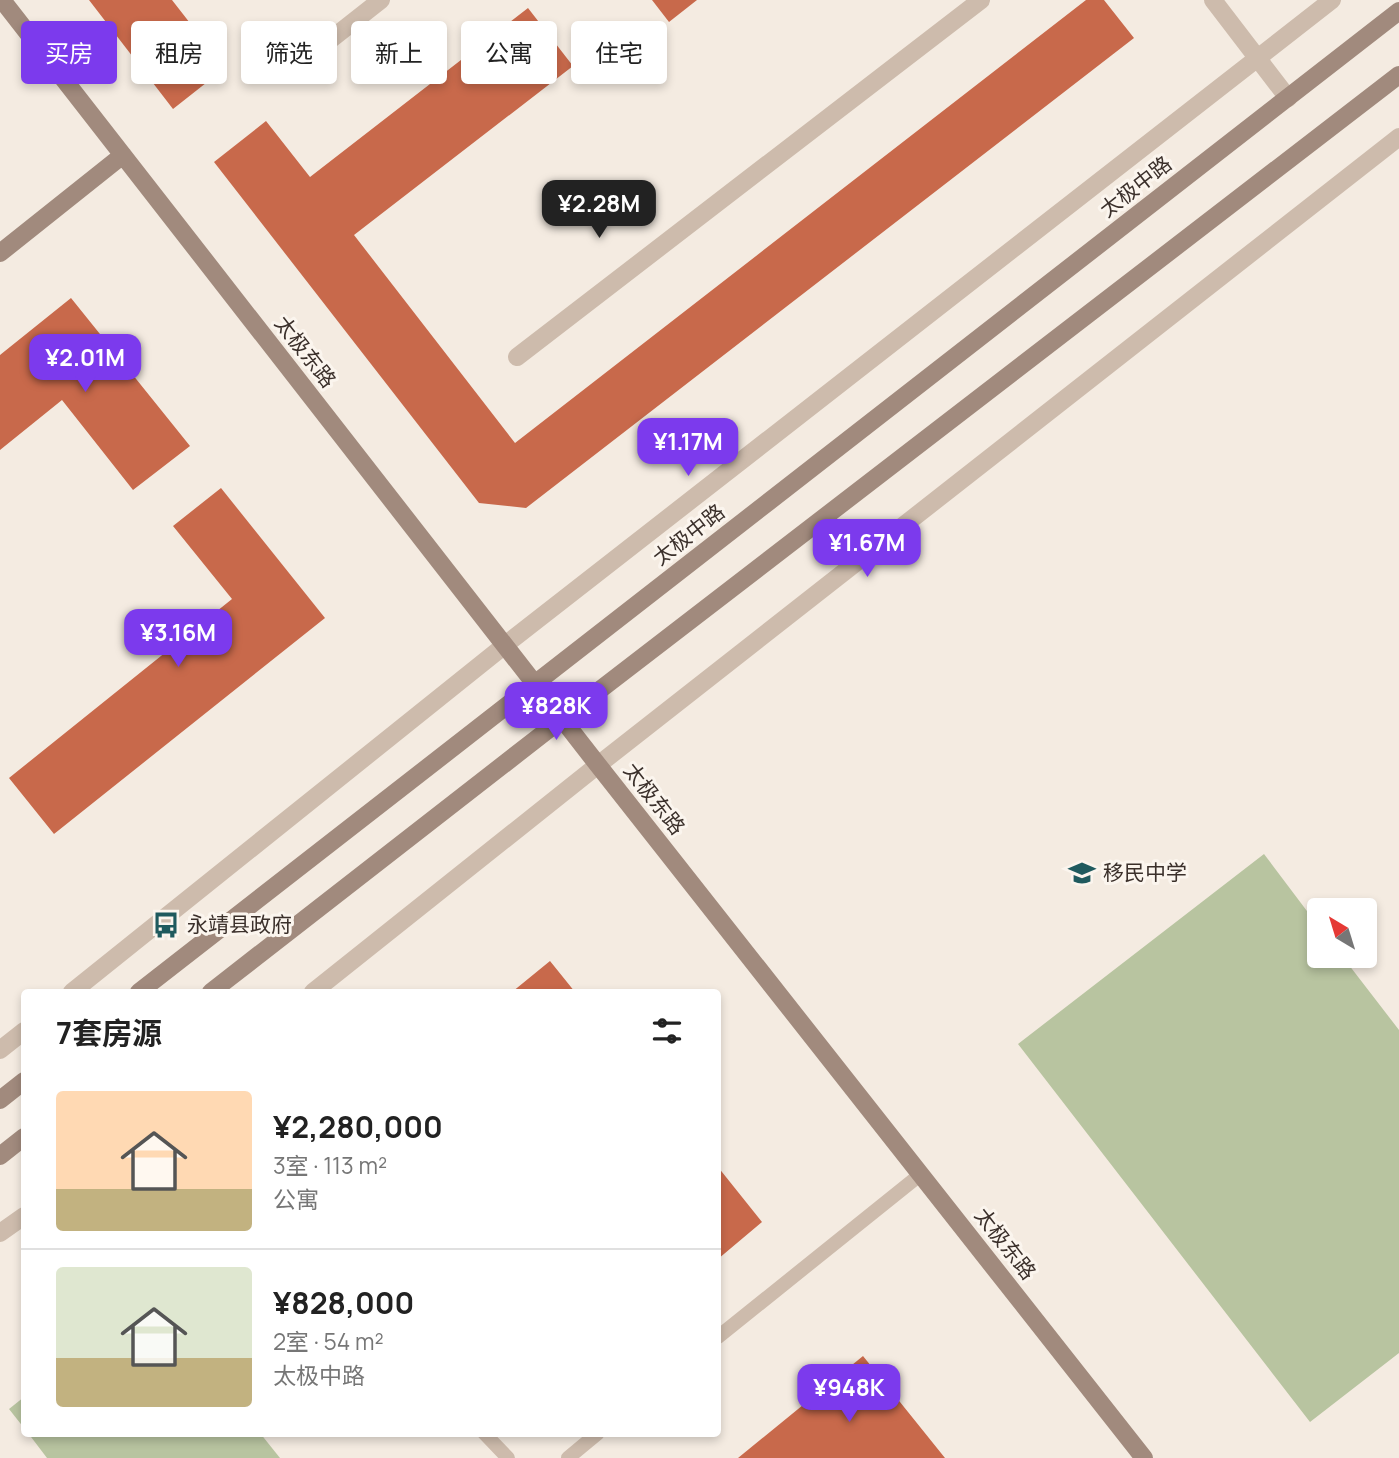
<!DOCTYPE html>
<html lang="zh">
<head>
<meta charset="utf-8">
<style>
  :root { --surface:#fff; --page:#f6f6f6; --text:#222; --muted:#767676; --line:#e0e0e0; --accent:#7c3aed }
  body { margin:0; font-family:Manrope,"Noto Sans SC",sans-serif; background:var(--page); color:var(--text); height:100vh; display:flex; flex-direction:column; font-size:26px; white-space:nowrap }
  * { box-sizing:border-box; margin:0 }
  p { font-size:23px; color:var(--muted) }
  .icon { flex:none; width:38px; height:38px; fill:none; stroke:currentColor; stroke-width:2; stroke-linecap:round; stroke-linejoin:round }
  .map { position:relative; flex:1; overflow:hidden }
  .drawer { position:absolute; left:21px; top:989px; width:700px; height:448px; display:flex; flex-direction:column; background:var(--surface); border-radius:7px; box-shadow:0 4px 10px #0003 }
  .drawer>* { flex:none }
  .hud { position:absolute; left:21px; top:21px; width:700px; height:63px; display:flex; gap:14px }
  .needle { width:46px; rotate:322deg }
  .controls { position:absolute; left:1307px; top:898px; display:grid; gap:14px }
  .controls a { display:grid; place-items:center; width:70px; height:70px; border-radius:7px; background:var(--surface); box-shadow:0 4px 10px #0003; font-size:35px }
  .price { position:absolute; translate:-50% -60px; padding:0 16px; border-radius:14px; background:var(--accent); color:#fff; font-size:23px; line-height:46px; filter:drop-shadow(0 2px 4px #0008) }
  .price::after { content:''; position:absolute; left:50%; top:42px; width:21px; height:16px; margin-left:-10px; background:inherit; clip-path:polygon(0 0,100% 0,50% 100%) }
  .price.active { background:#222; color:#fff }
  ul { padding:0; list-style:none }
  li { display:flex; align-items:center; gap:21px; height:175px; padding:0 35px }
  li+li { border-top:2px solid var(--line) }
  li span { display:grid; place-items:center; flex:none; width:196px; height:140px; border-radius:7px; color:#555 }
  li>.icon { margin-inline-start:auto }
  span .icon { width:84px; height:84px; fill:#fffc; stroke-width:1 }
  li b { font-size:30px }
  h2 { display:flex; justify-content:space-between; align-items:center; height:84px; padding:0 35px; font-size:30px }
  .pill { padding:0 24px; border-radius:7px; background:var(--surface); box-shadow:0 4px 10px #0003; font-size:24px; line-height:63px }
  .pill.active { background:var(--accent); color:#fff }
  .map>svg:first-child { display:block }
  .green { fill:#b8c4a0 }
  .building { fill:#c8694b }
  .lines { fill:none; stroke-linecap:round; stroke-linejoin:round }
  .lane { stroke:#cdbbac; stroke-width:14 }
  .street { stroke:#cdbbac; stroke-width:18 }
  .secondary { stroke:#a18a7d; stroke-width:18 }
  .labels { text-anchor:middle; stroke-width:6; stroke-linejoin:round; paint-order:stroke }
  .street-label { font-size:21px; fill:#3b302b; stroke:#fbf5ee }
  .poi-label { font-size:21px; fill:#3b302b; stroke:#fbf5ee; text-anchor:start }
</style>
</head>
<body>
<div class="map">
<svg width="1399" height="1458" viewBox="0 0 1399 1458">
  <rect width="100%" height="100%" fill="#f4ebe1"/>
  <path class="green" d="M1264,854L1319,927L1320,956H1342L1399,1030V1353L1310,1422L1018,1044Z
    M24,1397V1428L9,1409Z
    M28,1433H260L280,1458H47Z"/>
  <path class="building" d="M89,0H172L225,68L173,109Z
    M652,0H697L669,22Z
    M1086,0H1104L1134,38L526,508L479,503L214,162L266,121L310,177L528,8L573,66L354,235L515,443Z
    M71,298L190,446L133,490L62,400L0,450V355Z
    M221,488L325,618L54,834L9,778L232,599L173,526Z
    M550,961L575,992H512Z
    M718,1167L762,1222L718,1259Z
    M863,1356L945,1458H738Z"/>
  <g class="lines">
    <path class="lane" d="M718,1337L921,1174
      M484,1433L508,1458
      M568,1458L598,1433"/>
    <path class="street" d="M1213,0L1288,98
      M297,66L381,0
      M517,357L981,0
      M72,992L505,645L1332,0
      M313,992L598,765L1399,137
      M0,1050L24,1031
      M0,1233L24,1216"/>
    <path class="secondary" d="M2,0L598,765L1144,1458
      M0,253L123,155
      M139,992L1399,11
      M211,992L562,719L1399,75
      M0,1100L24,1081
      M0,1156L24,1137"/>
  </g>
  <defs>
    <g id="school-bare" transform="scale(2.1)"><path d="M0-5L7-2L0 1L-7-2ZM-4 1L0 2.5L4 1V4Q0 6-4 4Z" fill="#1f5a5e" stroke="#fbf5ee" stroke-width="2.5" paint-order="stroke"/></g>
    <g id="bus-bare" transform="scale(2.1)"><path d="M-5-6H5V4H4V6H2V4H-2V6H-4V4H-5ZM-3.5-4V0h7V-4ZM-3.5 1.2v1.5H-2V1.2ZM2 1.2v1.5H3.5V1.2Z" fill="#1f5a5e" stroke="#fbf5ee" stroke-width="2.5" paint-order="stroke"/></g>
  </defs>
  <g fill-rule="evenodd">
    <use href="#school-bare" x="1082" y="873"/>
    <use href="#bus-bare" x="166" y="925"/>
  </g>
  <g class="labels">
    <g class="street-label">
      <text transform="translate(1136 187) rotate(-38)" y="7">太极中路</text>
      <text transform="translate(305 352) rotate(52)" y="7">太极东路</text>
      <text transform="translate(689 535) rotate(-38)" y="7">太极中路</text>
      <text transform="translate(654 799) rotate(52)" y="7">太极东路</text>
      <text transform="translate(1005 1244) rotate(52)" y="7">太极东路</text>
    </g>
    <g class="poi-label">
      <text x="1103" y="880">移民中学</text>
      <text x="187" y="932">永靖县政府</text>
    </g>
  </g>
</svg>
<div class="controls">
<a><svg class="needle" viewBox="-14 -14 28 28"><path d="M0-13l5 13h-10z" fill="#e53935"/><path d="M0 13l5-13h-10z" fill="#767676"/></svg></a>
</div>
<b class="price active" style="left:599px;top:240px">¥2.28M</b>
<b class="price" style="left:85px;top:394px">¥2.01M</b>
<b class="price" style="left:688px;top:478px">¥1.17M</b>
<b class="price" style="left:867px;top:579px">¥1.67M</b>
<b class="price" style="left:178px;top:669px">¥3.16M</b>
<b class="price" style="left:556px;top:742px">¥828K</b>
<b class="price" style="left:849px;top:1424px">¥948K</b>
<div class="hud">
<a class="pill active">买房</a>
<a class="pill">租房</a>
<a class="pill">筛选</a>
<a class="pill">新上</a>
<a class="pill">公寓</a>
<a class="pill">住宅</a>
</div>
<section class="drawer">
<h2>7套房源<svg class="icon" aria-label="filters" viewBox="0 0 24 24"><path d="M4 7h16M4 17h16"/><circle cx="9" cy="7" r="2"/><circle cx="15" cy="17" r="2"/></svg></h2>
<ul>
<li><span style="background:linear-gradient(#ffd9b3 70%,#c2b280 0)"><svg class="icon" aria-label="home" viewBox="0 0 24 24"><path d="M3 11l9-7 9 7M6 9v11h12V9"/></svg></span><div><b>¥2,280,000</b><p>3室 · 113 m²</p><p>公寓</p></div></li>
<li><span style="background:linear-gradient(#dfe7d0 65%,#c2b280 0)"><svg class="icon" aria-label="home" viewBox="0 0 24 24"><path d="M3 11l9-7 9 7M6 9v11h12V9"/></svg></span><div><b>¥828,000</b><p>2室 · 54 m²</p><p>太极中路</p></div></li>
</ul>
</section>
</div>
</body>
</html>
